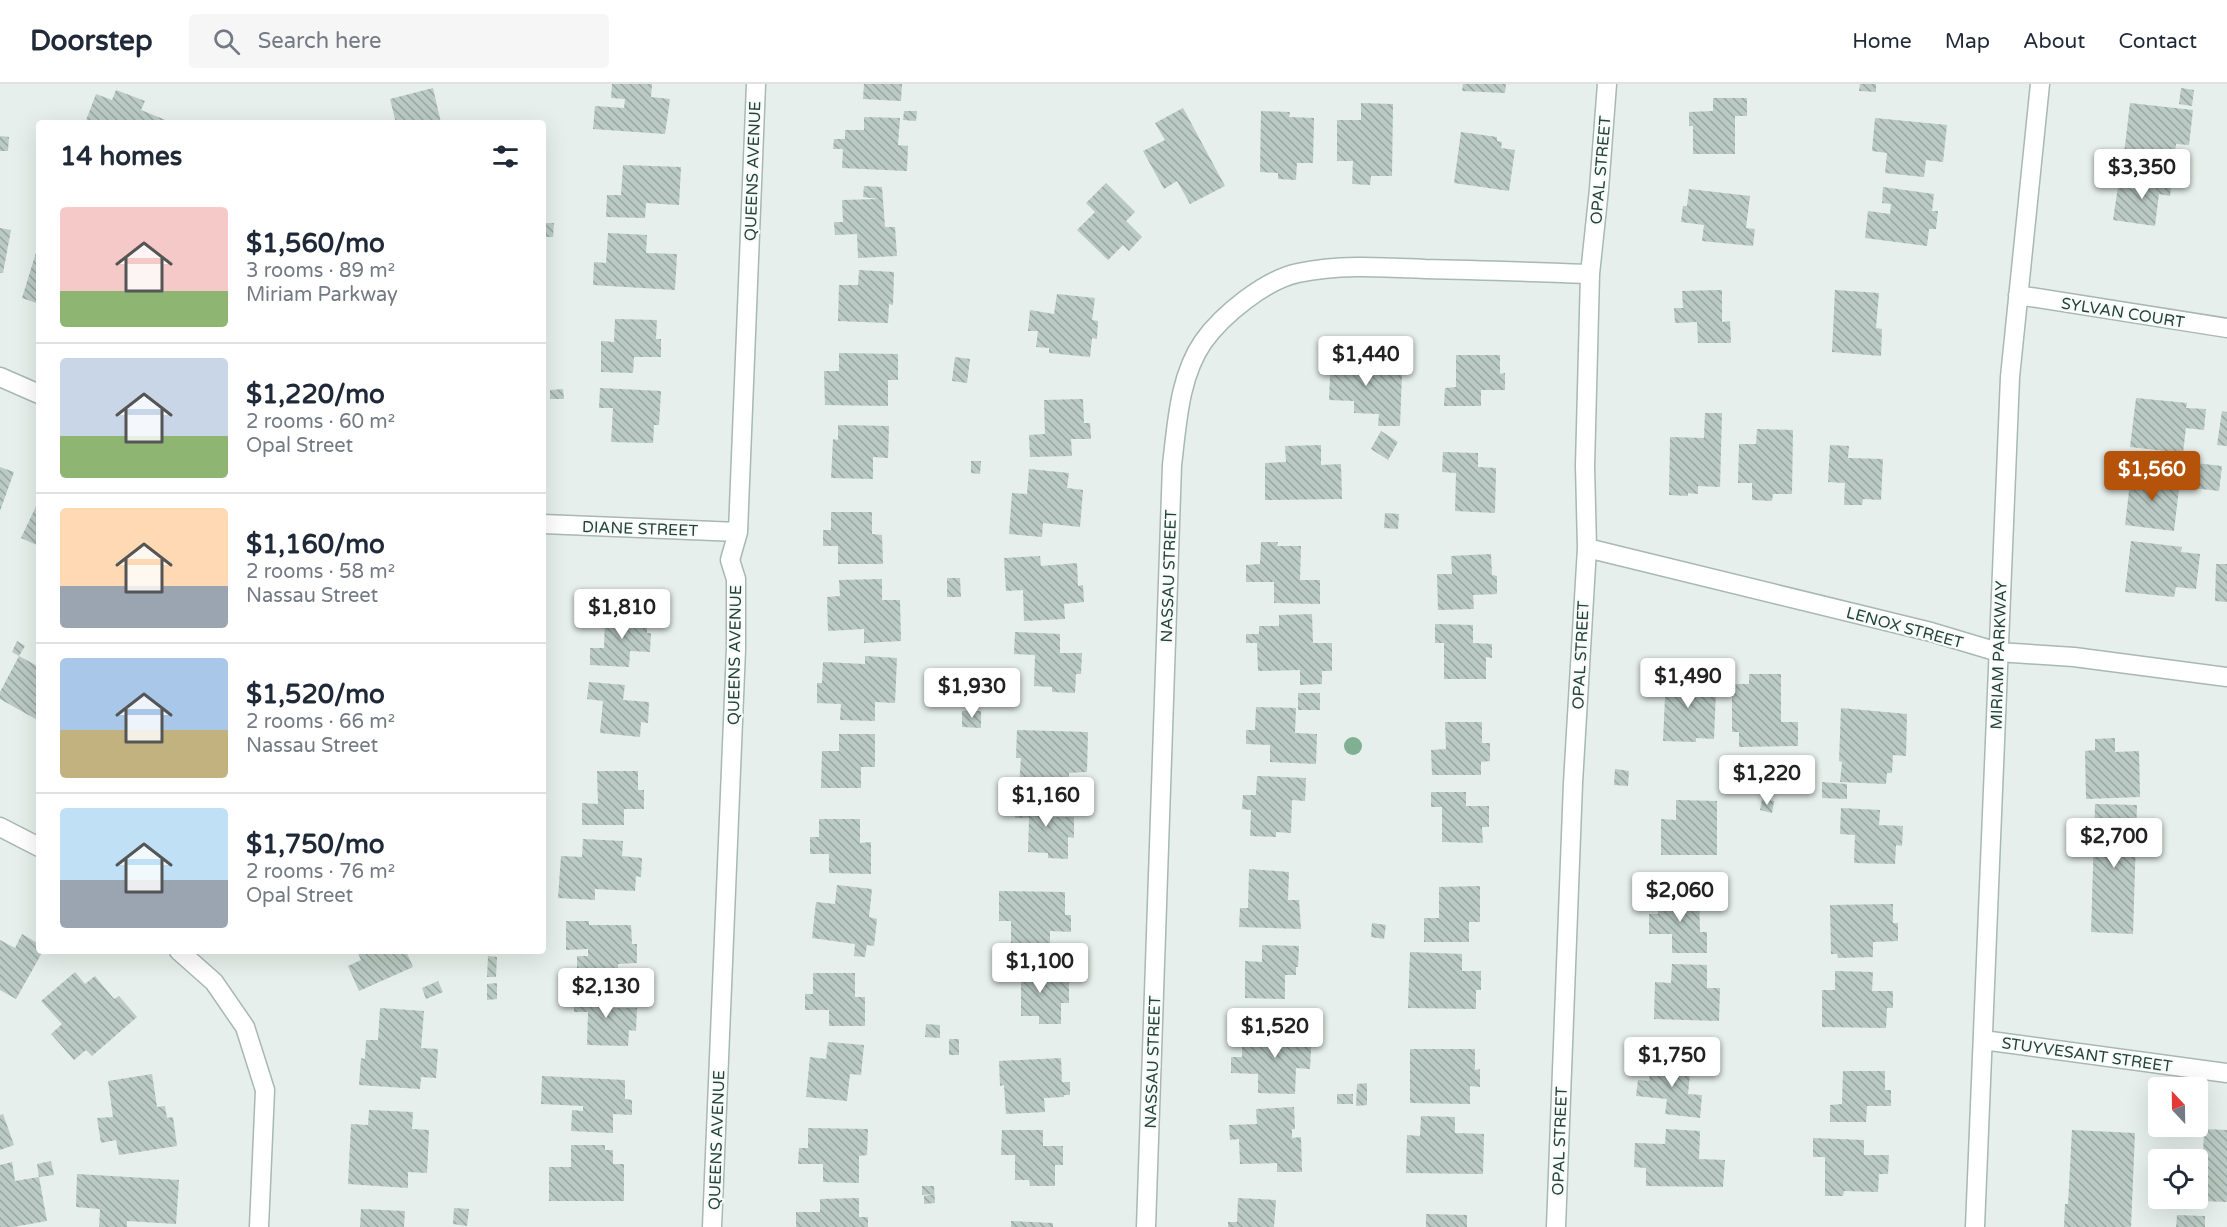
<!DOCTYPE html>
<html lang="en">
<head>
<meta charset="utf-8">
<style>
  :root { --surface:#fff; --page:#f6f6f7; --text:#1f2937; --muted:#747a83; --line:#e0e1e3; --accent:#b45309 }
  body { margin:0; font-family:"Varela Round",sans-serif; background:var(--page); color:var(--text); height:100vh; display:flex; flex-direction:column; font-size:22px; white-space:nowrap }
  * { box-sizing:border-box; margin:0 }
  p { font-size:20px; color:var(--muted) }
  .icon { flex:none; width:33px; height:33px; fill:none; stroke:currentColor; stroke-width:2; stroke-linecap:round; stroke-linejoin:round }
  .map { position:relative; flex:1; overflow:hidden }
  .sheet { position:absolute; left:36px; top:36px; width:510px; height:834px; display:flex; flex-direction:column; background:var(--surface); border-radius:6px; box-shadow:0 6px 24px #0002 }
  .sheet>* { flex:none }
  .needle { width:39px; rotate:338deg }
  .tools { position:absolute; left:2148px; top:993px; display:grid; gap:12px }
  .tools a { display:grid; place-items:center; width:60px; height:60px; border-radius:6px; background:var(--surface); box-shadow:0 6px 24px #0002; font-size:30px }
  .price { position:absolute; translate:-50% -51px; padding:0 14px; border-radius:6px; background:#fff; color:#222; font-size:20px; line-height:39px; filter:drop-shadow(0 2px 3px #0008) }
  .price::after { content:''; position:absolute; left:50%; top:36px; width:18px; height:14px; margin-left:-9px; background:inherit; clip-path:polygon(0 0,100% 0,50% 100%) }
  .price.selected { background:var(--accent); color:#fff }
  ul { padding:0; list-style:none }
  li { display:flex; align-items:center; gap:18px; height:150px; padding:0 24px }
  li+li { border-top:2px solid var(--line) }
  li span { display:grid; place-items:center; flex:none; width:168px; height:120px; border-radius:6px; color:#555 }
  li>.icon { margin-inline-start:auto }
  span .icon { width:72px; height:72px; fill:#fffc; stroke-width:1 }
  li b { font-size:26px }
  h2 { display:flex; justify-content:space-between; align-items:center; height:72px; padding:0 24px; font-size:26px }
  header { display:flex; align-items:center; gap:36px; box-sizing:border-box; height:84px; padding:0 30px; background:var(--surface); border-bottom:2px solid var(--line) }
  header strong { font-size:28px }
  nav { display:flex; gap:33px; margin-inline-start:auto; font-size:21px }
  .search { width:420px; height:54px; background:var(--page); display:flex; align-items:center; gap:15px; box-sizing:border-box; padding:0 21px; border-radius:6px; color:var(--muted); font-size:22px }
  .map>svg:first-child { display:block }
  .building { fill:url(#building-back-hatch) }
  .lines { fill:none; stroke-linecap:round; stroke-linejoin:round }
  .minor-casing { stroke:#a8b8b2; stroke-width:21 }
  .minor { stroke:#fff; stroke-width:18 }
  .tree { fill:#80af93 }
  .labels { text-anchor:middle; stroke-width:4.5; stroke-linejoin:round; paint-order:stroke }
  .street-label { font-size:16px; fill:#24423a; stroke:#f7fbf9 }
</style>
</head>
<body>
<header>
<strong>Doorstep</strong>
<div class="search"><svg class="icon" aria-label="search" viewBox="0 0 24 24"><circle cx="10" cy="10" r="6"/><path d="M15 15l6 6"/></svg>Search here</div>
<nav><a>Home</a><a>Map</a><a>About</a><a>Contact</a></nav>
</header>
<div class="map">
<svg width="2227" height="1143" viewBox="0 0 2227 1143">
  <defs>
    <pattern id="building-back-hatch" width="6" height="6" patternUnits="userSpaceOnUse" patternTransform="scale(1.5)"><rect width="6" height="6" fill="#bbcac4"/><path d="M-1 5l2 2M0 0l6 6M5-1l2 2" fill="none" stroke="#98a6a0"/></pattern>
  </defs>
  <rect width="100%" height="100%" fill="#e6efeb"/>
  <path class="building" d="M612,0H652L651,13L670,15L665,50L593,45L595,22L624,24L625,15L611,14Z
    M864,0H902L901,17L863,15Z
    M1463,0H1506L1505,9L1462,7Z
    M1860,0H1876V8L1859,7Z
    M433,4L441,39H396L390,15Z
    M2181,4L2194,6L2192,22L2179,20Z
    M116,6L145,17L141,26L168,37L167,39H85L96,10L112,16Z
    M1713,14H1747V32H1735V70H1693V42H1689V28L1713,27Z
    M1361,19L1393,20L1392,92H1371L1370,101L1352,100L1353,77H1337V36H1361Z
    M2130,19L2193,26L2189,61L2176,60L2174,76L2124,70Z
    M1183,24L1225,102L1190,120L1177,97L1164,105L1143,67L1165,56L1155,39Z
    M904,27H917L916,37L903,36Z
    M1261,27L1290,28L1289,33L1314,34L1313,79H1297L1296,96L1278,95V89L1260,88Z
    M864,33L900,34L898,61L908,62L907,87L842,84L843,65H833L834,55H845V46H864Z
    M1875,34L1947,41L1943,78L1926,76L1924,93L1885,89L1887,69L1872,67Z
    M1461,48L1497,53V57L1502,58L1501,64L1515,66L1509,107L1454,99Z
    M0,52L9,53L8,67H0Z
    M623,81L681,83L679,121L646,119L645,134L606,133L607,111H621Z
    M2137,88L2172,94L2170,112L2159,110L2155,142L2113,136L2118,103L2135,105Z
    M1106,99L1135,128L1126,137L1142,153L1129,167L1123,161L1108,176L1077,146L1095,128L1086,119Z
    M864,102L882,103L885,143H895L897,172L858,174L857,150L835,151L834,138H843L842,116L879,115L863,113Z
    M1883,103L1934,110L1932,127H1938L1936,145H1929L1927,162L1865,154L1868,127L1890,130L1891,120L1882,119Z
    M1689,105L1750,112L1746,144L1755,145L1753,162L1702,157L1704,141L1681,138L1683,122H1687Z
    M543,139H554L553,153H543Z
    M0,144L11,146L3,189H0Z
    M608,149L647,151L646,169L677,170L675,206L593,201L594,178L606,179Z
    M38,162H39V220L22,214Z
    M859,186L894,188L893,221L889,220L888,239L838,237L839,201H858Z
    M1722,206V238L1730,237L1731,259H1698L1697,238L1675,239L1674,224H1683L1682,207Z
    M1835,206L1879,209L1876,244L1882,245L1881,272L1832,268Z
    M1057,210L1095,214L1092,236L1098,237L1097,255L1092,254L1090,273L1049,269V264L1036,263L1038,247H1028L1030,226L1054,230Z
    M615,235L657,236L656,255H661V273H634L633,289L601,288V257L614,258Z
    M1349,264H1369L1368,288L1402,289L1400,342H1378L1379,330L1354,329V317L1329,316L1331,270L1348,271Z
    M839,269L898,270V296H888V322L825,321L824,287H839Z
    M1456,271H1500V290L1505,289V306H1481V322H1444L1445,304L1456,303Z
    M955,273L970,275L967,299L952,297Z
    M600,304L661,307L659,341H654L653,359L611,358L613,324H599Z
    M563,305L564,315H550V306Z
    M2136,314L2187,319L2186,324L2206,325L2204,346L2186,344L2183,369L2130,363Z
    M1083,315L1084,339H1090L1091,355H1071L1072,372L1030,373L1029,351L1045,350L1044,316Z
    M2222,327L2227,328V362L2217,361Z
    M1705,329H1722L1720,403L1698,402V410L1688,409V412L1669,411L1670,353L1704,354Z
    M838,341L889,342L888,374L873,373V395L831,394L833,355L838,356Z
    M1757,345L1793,346L1792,410H1773L1772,417L1752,416V399H1738L1739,360H1756Z
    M1381,347L1398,358L1388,376L1371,365Z
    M1321,361V381L1341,380L1342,415L1265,416V379L1286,378L1285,362Z
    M1830,361L1849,362L1848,374L1883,375L1881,416L1863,415L1862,421H1844L1845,399L1828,398Z
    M1443,368L1478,369V383L1496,384L1495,429L1455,427L1456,389L1442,388Z
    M971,377H981L980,390L971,389Z
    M2186,378L2222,382L2219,407L2183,403Z
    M0,383L14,388L0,427Z
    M1029,385L1069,389L1067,404L1083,406L1080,443L1043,439L1042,453L1009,450L1012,409L1027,410Z
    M2131,390L2180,396L2174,447L2125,441Z
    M39,416V462L21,454Z
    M831,428H872V450L882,451L883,480H838V462H823V446H831Z
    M1385,429L1399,430L1398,445L1384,444Z
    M2131,457L2182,463L2181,468L2200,470L2196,505L2176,503L2174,513L2125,508Z
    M1261,458H1278L1277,462H1301L1300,496H1320V520L1274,519V498H1246V481L1260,480Z
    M1491,470L1492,491L1497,492V510L1473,511L1474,525L1438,526L1437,490H1452L1451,472Z
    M1040,472L1041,482L1077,479L1078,502L1083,501L1084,518L1064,520L1065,535L1024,537L1023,506L1006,507L1004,474Z
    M2216,480H2227V518L2215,517Z
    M947,494H960L961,513H947Z
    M882,495V516H900L901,557L864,559V545L828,547L827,513L840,512L839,496Z
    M626,528L647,529V549H651L650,568L630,567L629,583L590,581V564H604L605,531L625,532Z
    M1312,530L1313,559H1332V587H1322V600L1300,601V586L1258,587L1257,559H1246V550H1259V542H1279V531Z
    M1435,540L1473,541V559L1492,560V574L1486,573V595H1444V559H1435Z
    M1015,548L1060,550V569H1082L1081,590H1076L1075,609L1052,608V603L1034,602L1035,571L1014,570Z
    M17,557L25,562L19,572L12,568Z
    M19,572L39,583V637L0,615V608Z
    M865,572L897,574L895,619L875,618V637L840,636L841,620L817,619V599H822L823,578L865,580Z
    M1681,588H1700V607H1716L1714,655L1696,654V658L1663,657L1666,592H1681Z
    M1749,590H1781V638H1798V662L1739,663V648H1732V600H1749Z
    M589,598L625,601L623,616L649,618L648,639L641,638L640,653L600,649L603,617L587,615Z
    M1298,609H1320V626H1298Z
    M1256,623L1296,624L1295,649L1317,650L1316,680L1270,678V661L1246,660V646H1255Z
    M1841,624L1907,630L1906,672L1893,671L1892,689H1887L1886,700L1840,698L1842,678L1839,677Z
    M962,627H981V644L962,643Z
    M1445,638H1482V659H1490V677L1481,678V691H1432L1431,666L1446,665Z
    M1017,646L1088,648L1087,688L1069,689V702L1019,701L1021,674H1016Z
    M839,650H875V683H861V704H821L822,667H839Z
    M2115,654V668L2139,667L2140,713L2086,715L2085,667L2095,666V655Z
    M1615,685L1629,687L1628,702L1614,701Z
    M597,687H638V706H644V725H624V741H582V719L598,720Z
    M1257,692L1306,694L1305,717L1292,716L1291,749L1276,748V753L1250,752L1251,726L1242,725L1243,711H1256Z
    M1822,698L1847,700V715L1822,714Z
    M1431,708H1466V722H1489V743H1482L1483,759L1442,758V723H1431Z
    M1762,715L1774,717L1772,729L1760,726Z
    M1016,716H1052L1051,733H1074V754L1068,753V775L1048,774V769L1028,768L1029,734H1015Z
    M1676,716L1717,717V771H1661V735L1676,736Z
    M2095,720L2137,721L2133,850L2091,848Z
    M1841,724L1880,726L1879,741L1903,742L1902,762L1896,761L1895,780L1854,779L1855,751L1840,750Z
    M819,735H860V759L871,758V790L829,789V770H810V753H819Z
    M583,755L623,757L622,772L642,774L641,793L636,792L635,807L595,805V816L558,814L561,772L582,773Z
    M1249,785L1289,788L1288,816H1299L1301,845L1239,843L1240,824H1248Z
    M837,801L872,805L869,833L877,835L874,862L867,861L865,873L854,872L855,860L812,854L816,818L835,820Z
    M1480,802V838H1469V858H1424V834H1439V803Z
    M999,807L1065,808V831H1071V848L1050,847V864L1011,863V837H999Z
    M1658,810H1699L1700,848H1707V869H1672V850H1649V830H1658Z
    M1893,820V839H1898V857L1873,858V873L1838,874L1837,870H1831L1830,821Z
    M566,837H589V841H631L632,860H637V879L618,880V893L577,894V872H588V865L566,866Z
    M1372,839L1386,841L1384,855L1371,853Z
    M22,850L39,860V867H43L16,915L0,906V856L15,864Z
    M1262,861L1299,862L1298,883H1296V891H1285V915L1245,914V877L1262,878Z
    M357,867H406L413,883L359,907L348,882L361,876Z
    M1410,868L1462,870V887H1481V906H1476V925L1408,924Z
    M488,872L497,873L496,893H487Z
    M1672,880L1707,881V904H1720L1719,937L1654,935L1655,898L1671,899Z
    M1010,883H1046L1045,897H1069V919H1061V940H1039V932H1021V898H1009Z
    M1835,887L1873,888L1872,907H1893V924H1887L1886,944L1822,943V906H1835Z
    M75,888L85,900L95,892L114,915L119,912L137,933L92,972L86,966L74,976L51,950L62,940L41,917Z
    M813,889H855V913H865V942H829V926H805V910H813Z
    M438,897L443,908L426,915L422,904Z
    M497,899V915L487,916V900Z
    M575,908L612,909L611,924H637L636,947L629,946L628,962L587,961L588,928H574Z
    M380,924L424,927L421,964L438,965L436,994L421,993L420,1005L359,1001L361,974L365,975L366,956H378Z
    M926,940L940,941V954L925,953Z
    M1281,944L1312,945L1310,985L1296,984L1295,1010L1258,1009V990L1231,989V973H1242V950L1282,951Z
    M949,955H959V971H949Z
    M828,958L864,961L861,991L850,990L847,1017L806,1013L810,973L826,975Z
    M1410,965H1475V986L1480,985V1003L1470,1002V1020L1410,1019Z
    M1061,974L1062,998H1070V1011H1064V1013L1044,1014L1045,1028L1006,1030L1004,1001L1000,1002L999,977Z
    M1652,976L1691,980L1688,1010L1702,1011L1700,1034L1665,1030L1667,1015L1636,1012L1638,996L1649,997Z
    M1843,987H1885V1006H1891V1022H1867L1866,1038H1830V1021L1842,1020Z
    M152,990L157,1023L165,1022L167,1034L173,1033L177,1062L119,1071L116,1056L101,1059L97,1034L113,1033L108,997Z
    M542,992L625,996V1015L632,1016V1031L613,1030V1049L571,1047L572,1026L583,1027V1022L541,1020Z
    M1367,999V1021L1356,1022L1357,1000Z
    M1337,1010H1353V1020H1337Z
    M1294,1023L1295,1045H1292V1054L1301,1053L1302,1088H1277V1079L1240,1080L1239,1055L1230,1056L1229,1041L1257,1040L1256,1025Z
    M369,1026L413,1028L412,1045L429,1046L427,1089L408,1088V1104L348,1100L351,1040L368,1041Z
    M3,1030L14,1061L0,1066V1031Z
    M1421,1032L1455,1033V1049L1484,1050L1483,1090L1406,1089L1407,1051L1420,1052Z
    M808,1044L868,1045L867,1071L859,1072V1099L823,1098V1080H798L799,1064H808Z
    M1666,1045L1700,1047L1699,1075L1725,1076L1723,1103L1646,1102V1084L1634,1083L1635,1059L1665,1060Z
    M2204,1045L2227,1046V1118L2201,1117Z
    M1002,1046H1043V1062H1063V1081H1055V1102H1030L1029,1096H1015V1071H1001Z
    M2072,1046L2135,1049L2131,1143H2064L2065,1120H2068Z
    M1813,1054L1864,1056V1071H1889L1888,1090H1879L1878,1108L1844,1107L1843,1112H1825V1073H1813Z
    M571,1061H605V1066H613V1080H624V1117H549V1083H571Z
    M51,1077L54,1091L39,1093L37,1080Z
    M12,1078L15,1097L39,1093L47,1137L13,1143H0V1081Z
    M77,1090L179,1096L176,1140L127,1137V1143H99L100,1125L76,1123Z
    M922,1102H934L935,1119L924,1120V1112L934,1110L922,1111Z
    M859,1114V1133H868V1143H796V1128H820V1115Z
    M1238,1114L1276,1116L1274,1143H1228V1138H1237Z
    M454,1124L469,1125L467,1142L453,1140Z
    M361,1125L405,1127L404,1143H360Z
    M1426,1130L1467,1131V1143H1426Z
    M2177,1131L2205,1132V1143H2176Z
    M1011,1137L1053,1139V1143H1011Z"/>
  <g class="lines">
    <g class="minor-casing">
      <path id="minor" d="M2018,211L2227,244
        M0,293L39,310
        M543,440L738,448
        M1587,464L1931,548L1998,568L2074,573L2227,593
        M0,743L39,763
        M179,867L214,898L245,943L265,1006L259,1143
        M1983,956L2227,989
        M712,1143L736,565V495L730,476L738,448L756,0
        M1146,1143L1172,381C1177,340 1179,293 1203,258C1222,231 1265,196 1298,189C1339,180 1383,183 1425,185C1480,186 1535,188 1590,190
        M1556,1143L1573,699L1587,464L1585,382L1590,190L1599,105L1607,0
        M1975,1143L2010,293L2040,0"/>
    </g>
    <use href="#minor" class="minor"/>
  </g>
  <circle class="tree" cx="1353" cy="662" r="9"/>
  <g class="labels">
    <g class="street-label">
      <text transform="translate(1600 86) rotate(-85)" y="6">OPAL STREET</text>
      <text transform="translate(752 87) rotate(-88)" y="6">QUEENS AVENUE</text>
      <text transform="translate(2123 228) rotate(9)" y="6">SYLVAN COURT</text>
      <text transform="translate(640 444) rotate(2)" y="6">DIANE STREET</text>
      <text transform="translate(1168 492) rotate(-88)" y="6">NASSAU STREET</text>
      <text transform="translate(1905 543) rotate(15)" y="6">LENOX STREET</text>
      <text transform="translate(734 571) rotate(-89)" y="6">QUEENS AVENUE</text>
      <text transform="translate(1580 571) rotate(-87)" y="6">OPAL STREET</text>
      <text transform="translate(1998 571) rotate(-88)" y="6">MIRIAM PARKWAY</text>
      <text transform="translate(2087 970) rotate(8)" y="6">STUYVESANT STREET</text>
      <text transform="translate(1152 978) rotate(-88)" y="6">NASSAU STREET</text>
      <text transform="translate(716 1056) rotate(-88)" y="6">QUEENS AVENUE</text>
      <text transform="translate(1559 1057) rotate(-88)" y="6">OPAL STREET</text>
    </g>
  </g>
</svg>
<div class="tools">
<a><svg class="needle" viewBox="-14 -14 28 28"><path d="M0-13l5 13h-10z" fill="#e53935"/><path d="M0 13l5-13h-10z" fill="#747a83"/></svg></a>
<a><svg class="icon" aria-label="locate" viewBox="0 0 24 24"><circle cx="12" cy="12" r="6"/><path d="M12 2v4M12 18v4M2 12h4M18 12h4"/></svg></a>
</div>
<b class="price" style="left:2142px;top:116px">$3,350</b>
<b class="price" style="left:1366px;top:303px">$1,440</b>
<b class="price selected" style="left:2152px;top:418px">$1,560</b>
<b class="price" style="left:622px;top:556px">$1,810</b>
<b class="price" style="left:1688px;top:625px">$1,490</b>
<b class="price" style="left:972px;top:635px">$1,930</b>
<b class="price" style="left:1767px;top:722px">$1,220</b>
<b class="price" style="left:1046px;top:744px">$1,160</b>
<b class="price" style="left:2114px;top:785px">$2,700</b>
<b class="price" style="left:1680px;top:839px">$2,060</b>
<b class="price" style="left:1040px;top:910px">$1,100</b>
<b class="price" style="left:606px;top:935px">$2,130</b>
<b class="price" style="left:1275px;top:975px">$1,520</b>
<b class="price" style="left:1672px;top:1004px">$1,750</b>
<section class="sheet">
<h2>14 homes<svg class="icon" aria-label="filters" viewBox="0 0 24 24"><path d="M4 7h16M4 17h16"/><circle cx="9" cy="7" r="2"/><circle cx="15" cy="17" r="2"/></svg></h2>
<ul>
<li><span style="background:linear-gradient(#f6c9c9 70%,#8fb573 0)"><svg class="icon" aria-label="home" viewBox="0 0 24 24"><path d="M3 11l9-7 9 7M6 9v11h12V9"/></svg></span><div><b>$1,560/mo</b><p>3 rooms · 89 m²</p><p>Miriam Parkway</p></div></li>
<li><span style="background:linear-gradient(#c9d6e8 65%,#8fb573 0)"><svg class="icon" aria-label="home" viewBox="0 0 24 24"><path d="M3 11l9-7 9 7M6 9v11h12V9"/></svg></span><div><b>$1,220/mo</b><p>2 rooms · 60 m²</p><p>Opal Street</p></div></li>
<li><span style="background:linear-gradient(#ffd9b3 65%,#9aa5b1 0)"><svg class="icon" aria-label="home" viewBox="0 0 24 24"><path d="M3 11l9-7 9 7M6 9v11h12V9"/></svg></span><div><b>$1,160/mo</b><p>2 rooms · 58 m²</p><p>Nassau Street</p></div></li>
<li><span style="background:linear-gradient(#a9c7e8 60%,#c2b280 0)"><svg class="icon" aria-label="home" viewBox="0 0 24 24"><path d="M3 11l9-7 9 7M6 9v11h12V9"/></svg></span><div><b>$1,520/mo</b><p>2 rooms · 66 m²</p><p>Nassau Street</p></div></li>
<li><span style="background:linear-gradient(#bfe0f5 60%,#9aa5b1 0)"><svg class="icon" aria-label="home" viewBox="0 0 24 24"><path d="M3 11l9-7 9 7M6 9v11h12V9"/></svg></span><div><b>$1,750/mo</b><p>2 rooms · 76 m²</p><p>Opal Street</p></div></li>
</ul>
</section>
</div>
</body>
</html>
